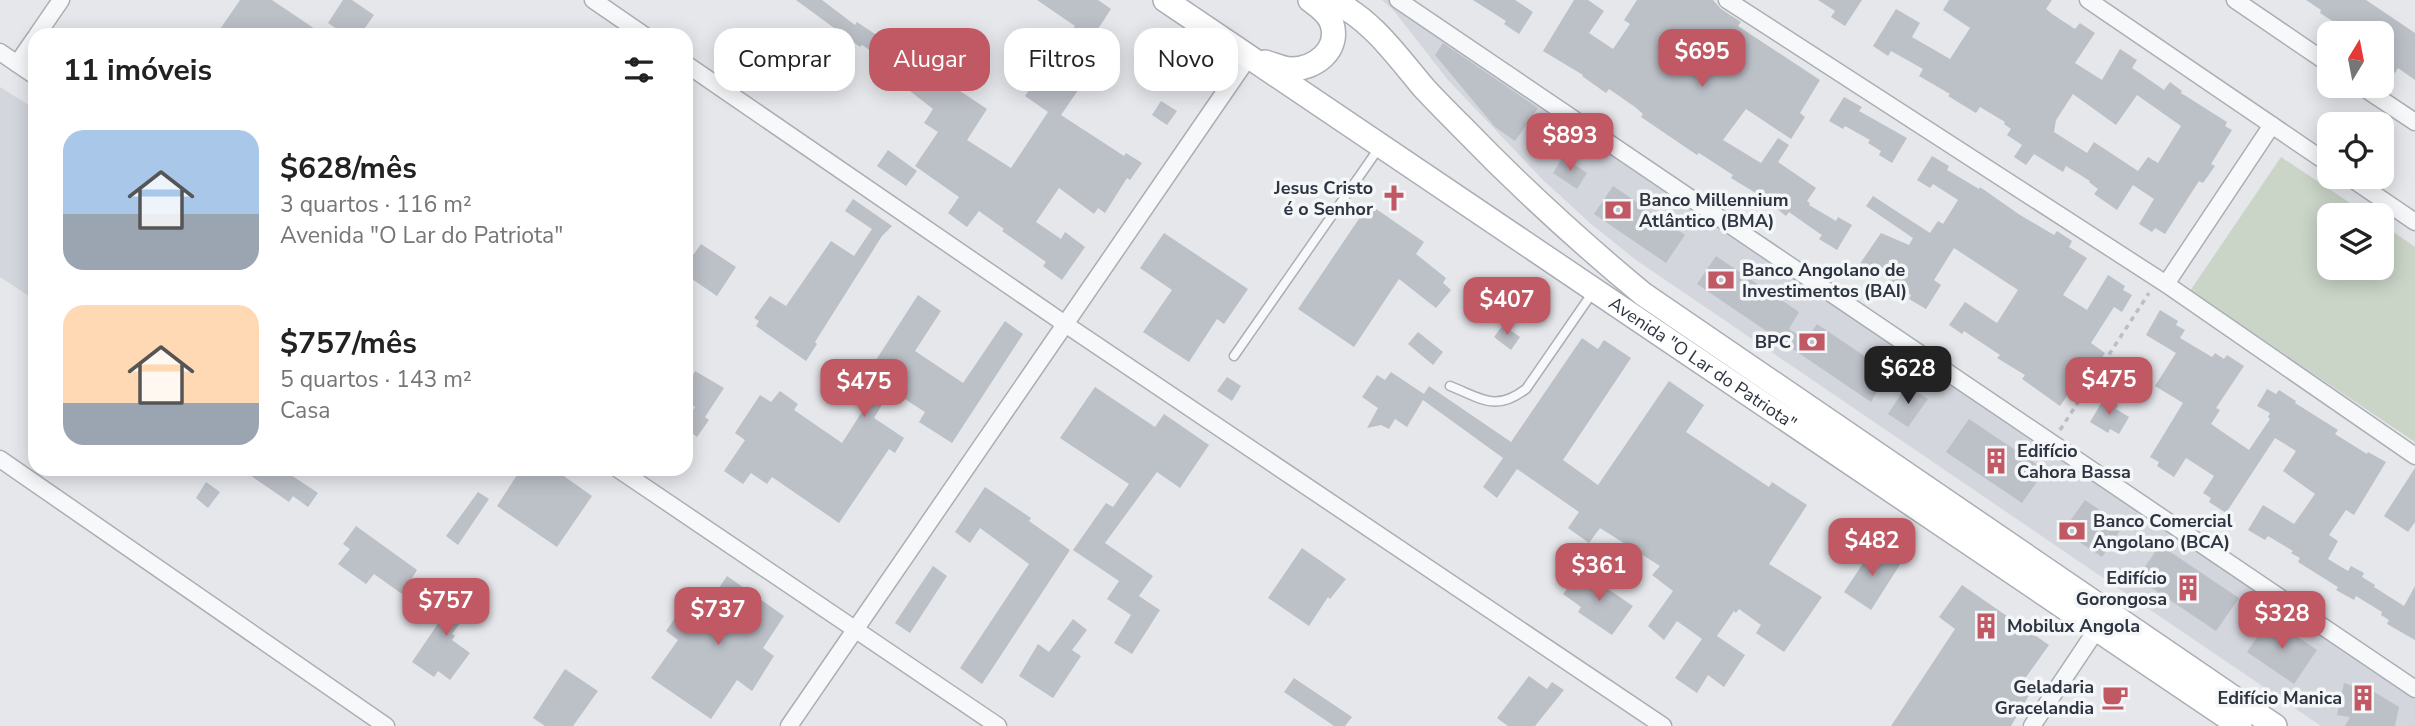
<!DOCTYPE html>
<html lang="pt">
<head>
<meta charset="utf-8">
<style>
  :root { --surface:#fff; --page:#f6f6f6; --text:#222; --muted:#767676; --accent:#c15965 }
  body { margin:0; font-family:"Nunito Sans",sans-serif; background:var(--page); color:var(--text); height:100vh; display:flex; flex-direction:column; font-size:26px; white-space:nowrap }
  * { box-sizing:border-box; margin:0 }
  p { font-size:23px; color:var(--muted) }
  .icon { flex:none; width:38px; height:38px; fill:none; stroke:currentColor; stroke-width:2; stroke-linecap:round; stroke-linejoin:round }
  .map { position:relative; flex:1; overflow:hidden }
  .panel { position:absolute; left:28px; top:28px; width:665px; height:448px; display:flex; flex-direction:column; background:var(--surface); border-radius:21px; box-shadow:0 4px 18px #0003 }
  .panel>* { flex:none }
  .banner { position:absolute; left:714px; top:28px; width:665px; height:63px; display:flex; gap:14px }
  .needle { width:46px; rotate:10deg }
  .fabs { position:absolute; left:2317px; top:21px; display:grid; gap:14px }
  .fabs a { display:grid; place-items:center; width:77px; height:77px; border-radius:14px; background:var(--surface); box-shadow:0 4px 18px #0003; font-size:35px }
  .price { position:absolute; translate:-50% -60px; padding:0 16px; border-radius:14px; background:var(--accent); color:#fff; font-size:23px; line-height:46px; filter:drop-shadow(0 2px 4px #0008) }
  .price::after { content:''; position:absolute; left:50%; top:42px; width:21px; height:16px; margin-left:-10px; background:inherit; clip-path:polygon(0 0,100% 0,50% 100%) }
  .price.active { background:#222; color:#fff }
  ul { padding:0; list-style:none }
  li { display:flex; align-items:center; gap:21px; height:175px; padding:0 35px }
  li span { display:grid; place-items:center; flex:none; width:196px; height:140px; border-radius:21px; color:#555 }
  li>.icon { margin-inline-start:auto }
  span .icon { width:84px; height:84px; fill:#fffc; stroke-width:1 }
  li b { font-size:30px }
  h2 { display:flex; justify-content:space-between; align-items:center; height:84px; padding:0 35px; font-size:30px }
  .chip { padding:0 24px; border-radius:21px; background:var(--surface); box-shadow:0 4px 18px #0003; font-size:24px; line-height:63px }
  .chip.active { background:var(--accent); color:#fff }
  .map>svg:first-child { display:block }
  .built { fill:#d3d6dd }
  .green { fill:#cad4c7 }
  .building { fill:#bcc0c7; fill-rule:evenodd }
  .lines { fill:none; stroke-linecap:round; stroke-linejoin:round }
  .lane-casing { stroke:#aaaeb5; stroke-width:11 }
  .street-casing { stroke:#aaaeb5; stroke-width:19 }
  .secondary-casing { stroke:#aaaeb5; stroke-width:26 }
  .path { stroke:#bbbec3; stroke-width:3.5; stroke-dasharray:5 5; stroke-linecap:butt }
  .lane { stroke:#f7f8fa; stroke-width:8 }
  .street { stroke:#f7f8fa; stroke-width:16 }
  .secondary { stroke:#fff; stroke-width:23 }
  .labels { text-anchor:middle; stroke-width:7; stroke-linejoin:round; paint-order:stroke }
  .poi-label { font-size:18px; font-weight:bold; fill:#2e3542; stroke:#f4f6f8; text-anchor:end }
  .street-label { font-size:18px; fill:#2e3542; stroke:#f4f6f8 }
</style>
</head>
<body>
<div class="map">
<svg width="2415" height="726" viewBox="0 0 2415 726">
  <rect width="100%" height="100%" fill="#e5e7eb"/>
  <path class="built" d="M1382,0H1392L1571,126L2415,698V726H2321L1636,260L1590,223L1543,180L1448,80L1394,11Z
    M0,87L35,109V300L0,277Z"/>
  <path class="green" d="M2281,157L2368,215H2329V268H2382V224L2415,247V442L2190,291Z"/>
  <path class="building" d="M240,0H272L324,35H216Z
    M343,0H352L374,15L360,35H346L328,23Z
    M796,0H822L855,25L857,22L987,109L967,140L1011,168L1048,112L1025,96L1075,26L1037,0H1098L1111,9L1085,49L1088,51L1082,59L1094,67L1061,115L1124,156L1126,153L1142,163L1130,180L1127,178L1105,213L1098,208L1094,214L1059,188L1036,222L1061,239L1065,232L1085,247L1062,280L1043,266L1046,262L1002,231L1004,229L979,211L967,227L948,213L959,197L915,166L938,132L924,123L933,109L910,91L918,79L873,48L871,51L862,45L860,47Z
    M1473,0H1515L1533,12L1519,34L1504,24L1506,21Z
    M1574,0H1588L1604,11L1589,33L1613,49L1630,24L1624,20L1637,0H1713L1721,9L1741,22L1738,26L1820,80L1800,113L1805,117L1791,139L1746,109L1723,140L1761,163L1778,138L1789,145L1778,162L1816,188L1807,201L1810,203L1809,205L1836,221L1838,217L1852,225L1837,250L1819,239L1822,235L1813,229L1789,212L1786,216L1759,195L1731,178L1733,175L1699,153L1697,155L1641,117L1643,114L1635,107L1609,89L1606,93L1582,76L1583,75L1543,51Z
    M1818,0H1862L1845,26L1831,17L1835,11Z
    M1949,0H2052L2046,9L2052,14L2075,29L2080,23L2095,33L2075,63L2102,80L2120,49L2137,60L2132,68L2141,74L2164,90L2170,82L2182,91L2181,93L2227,122L2225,126L2232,130L2211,164L2215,166L2203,183L2199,181L2165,234L2155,228L2152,232L2139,224L2154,199L2133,185L2117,210L2094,194L2098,189L2089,182L2090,181L2066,166L2063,172L2034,154L2026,165L2014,157L2022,145L2007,135L2011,129L2004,124L2005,122L1980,107L1976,113L1948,96L1950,94L1919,76L1923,69L1891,51L1888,56L1873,46L1896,9L1920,23L1912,37L1950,59L1970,28L1943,10ZM2073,94L2116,125L2137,95L2181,126L2158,163L2148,157L2138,171L2094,142L2087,153L2054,132L2056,120Z
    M2306,0H2366L2415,33V80L2398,68L2395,73L2382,65V33H2351L2320,13L2321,10Z
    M1443,43L1538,108L1515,141L1495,127L1435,55Z
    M1844,97L1862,107L1859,111L1907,138L1892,163L1879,155L1881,151L1868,143L1870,140L1845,126L1843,129L1829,121Z
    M1161,101L1177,111L1167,125L1152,115Z
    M888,150L917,171L906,186L877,166Z
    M1932,156L1949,166L1947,170L1979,189L1980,187L2020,215L2054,235L2057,231L2072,241L2069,247L2087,258L2063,295L2087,310L2108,275L2125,286L2123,290L2132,295L2122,312L2114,307L2091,343L2105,353L2089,377L2083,373L2060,406L2022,379L2025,375L1997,358L2000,355L1964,331L1962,334L1949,325L1965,302L1997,323L2018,290L1954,248L1934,280L1941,285L1926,309L1909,299L1911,295L1875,270L1872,274L1859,265L1881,233L1909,245L1913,238L1866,206L1873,196L1930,233L1938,221L1943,224L1958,200L1933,184L1930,188L1917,180Z
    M1563,157L1587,173L1577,189L1553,173Z
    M1613,186L1685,235L1666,263L1594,214Z
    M853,199L892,226L882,236L815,342L817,344L806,361L756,326L759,321L754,318L770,296L786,306L831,241L854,256L872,229L845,211Z
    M1369,204L1424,242L1416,254L1446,278L1443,283L1451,290L1436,308L1399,279L1354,347L1298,309Z
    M1164,233L1248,289L1224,324L1217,319L1189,362L1143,332L1172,290L1140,268Z
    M701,244L736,267L717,296L686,275V265Z
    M1716,256L1799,312L1789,329L1806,340L1817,324L1888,372L1871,402L1697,284Z
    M918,295L941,311L915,351L963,383L1005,321L1023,334L952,443L919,422L925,412L891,390L874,418L904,438L895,453L889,449L839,523L772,477L767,484L751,473L743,484L724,471L745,440L735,433L760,395L771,402L780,391L798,404L794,410L842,443L867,404L853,393L865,373L867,374Z
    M2160,310L2178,321L2176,325L2185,330L2180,338L2212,357L2215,353L2224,359L2227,355L2244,366L2216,408L2220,410L2211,424L2249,450L2270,419L2268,417L2270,413L2257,406L2267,389L2276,394L2279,390L2296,401L2295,403L2338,430L2335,434L2367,454L2368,452L2386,462L2354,515L2346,510L2329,535L2338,541L2328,559L2348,571L2351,566L2364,573L2362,577L2375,585L2374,587L2404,606L2415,586V640L2387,624L2389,620L2381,615L2382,612L2356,596L2354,600L2336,590L2338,587L2298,562L2300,558L2291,553L2293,551L2268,536L2265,540L2248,530L2263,505L2294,524L2315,494L2283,471L2296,451L2275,438L2226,513L2209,502L2211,498L2203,493L2214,476L2186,458L2174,477L2157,466L2159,462L2150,457L2183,403L2155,386L2176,353L2146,335Z
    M1503,325L1520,337L1511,350L1494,337Z
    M1418,332L1443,352L1433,365L1408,344Z
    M1582,338L1598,349L1604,340L1631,358L1563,460L1598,485L1669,381L1704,405L1686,432L1769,487L1772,482L1807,505L1769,564L1822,597L1784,652L1756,633L1761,625L1739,609L1736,613L1734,611L1717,636L1745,655L1724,687L1708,675L1697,693L1675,678L1702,639L1677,621L1664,640L1648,626L1673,591L1652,575L1660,566L1600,528L1589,543L1568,528L1579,512L1517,469L1497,498L1483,487L1503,458L1423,400L1407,427L1395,419L1389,429L1381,425L1367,428L1378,408L1362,397L1377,375L1385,380L1391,372L1424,394L1429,386L1511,442Z
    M695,371L724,388L705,417L709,420L697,437L686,428V421L695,407L686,402V373L692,377Z
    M1227,377L1241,386L1232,401L1217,391Z
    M1907,385L1928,399L1908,427L1888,414Z
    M1095,387L1155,427L1164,414L1209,445L1180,488L1157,472L1105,543L1153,576L1139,596L1160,610L1132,654L1114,643L1131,615L1107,599L1119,581L1073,550L1106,503L1113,507L1129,484L1060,438Z
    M2105,397L2118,405L2116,409L2129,417L2119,434L2110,429L2108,433L2090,422Z
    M1969,419L2045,470L2022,503L1946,452Z
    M2415,468V522L2408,532L2384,516Z
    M241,469H282L318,493L308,507L293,496L289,502Z
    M521,469H545L555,476L558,472L592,496L557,547L497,506Z
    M206,482L220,492L208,508L196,498Z
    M985,487L1031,518L1029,521L1070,550L982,684L960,668L1029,564L980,528L970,543L955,532Z
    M478,492L489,499L458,545L446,536Z
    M2085,500L2123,526L2102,557L2063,531Z
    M356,526L417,570L402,594L374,574L366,584L338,564L350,549L343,544Z
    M2160,545L2239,598L2216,631L2137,578Z
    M1874,547L1901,563L1871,610L1844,592Z
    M1302,548L1346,579L1330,599L1328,597L1309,626L1268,598Z
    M933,566L947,576L910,633L895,623Z
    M1594,571L1611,584L1608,589L1633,606L1612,635L1578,612L1581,607L1563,594L1574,580L1583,587Z
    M727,576L784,616L763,648L774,656L752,691L737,680L711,719L651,678L678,640L666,631L690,597L706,608Z
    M454,585L476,601L452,634L455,636L452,640L470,653L450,680L438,671L434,677L412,662L450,606L442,601Z
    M1962,585L2049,645L2021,684L2032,690L2011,726H1891L1955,629L1939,617Z
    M2270,618L2317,650L2294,684L2247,652Z
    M1073,619L1087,630L1072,650L1081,656L1053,698L1019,676L1038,644L1049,652Z
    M565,669L598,691L573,726H545L533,718Z
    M1529,676L1547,689L1552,682L1564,690L1535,726H1508L1497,718Z
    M1294,678L1352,717L1345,726H1334L1284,692Z
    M2344,683L2361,689L2363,685L2399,707L2395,726H2345L2350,717L2337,715Z"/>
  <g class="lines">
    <g class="lane-casing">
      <path id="lane" d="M1234,356L1379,148
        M1450,386C1483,399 1495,412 1526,389L1593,292"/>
    </g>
    <g class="street-casing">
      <path id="street" d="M593,0L644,35
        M1398,0L2415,689
        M1727,0L2166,284L2415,456
        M2088,0L2329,164
        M2235,0L2329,64
        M37,35L61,0
        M0,52L35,76
        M17,64L35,38
        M686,64L1065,324L1663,726
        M2361,86L2415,122
        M2349,177L2415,222
        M2166,284L2272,125
        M0,459L386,726
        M618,469L998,726
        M789,726L1248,58
        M2032,726L2097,629"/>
    </g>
    <g class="secondary-casing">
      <g id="secondary">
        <path id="s1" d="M1165,0L2240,726"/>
        <path d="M1331,0C1372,19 1396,55 1424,88C1436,101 1449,114 1461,126C1519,186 1579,241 1643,294L2275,726"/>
        <path d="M1265,62C1273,64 1283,69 1291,69C1315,69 1340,50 1332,24C1329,13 1318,6 1310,0"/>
      </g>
    </g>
    <path class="path" d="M2060,430L2149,293"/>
    <use href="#lane" class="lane"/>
    <use href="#street" class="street"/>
    <use href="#secondary" class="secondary"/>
  </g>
  <defs>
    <g id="church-bare" transform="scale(2.1)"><path d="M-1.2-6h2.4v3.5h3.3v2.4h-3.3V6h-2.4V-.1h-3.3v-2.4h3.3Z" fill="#c15965" stroke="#f4f6f8" stroke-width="2.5" paint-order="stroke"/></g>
    <g id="bank-bare" transform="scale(2.1)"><path d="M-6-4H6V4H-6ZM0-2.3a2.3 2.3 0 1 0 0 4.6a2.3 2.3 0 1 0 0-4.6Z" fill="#c15965" stroke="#f4f6f8" stroke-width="2.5" paint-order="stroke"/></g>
    <g id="building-bare" transform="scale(2.1)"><path d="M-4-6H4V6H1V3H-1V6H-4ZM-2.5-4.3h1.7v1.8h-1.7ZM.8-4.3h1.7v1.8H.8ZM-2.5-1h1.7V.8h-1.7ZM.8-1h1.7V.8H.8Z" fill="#c15965" stroke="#f4f6f8" stroke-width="2.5" paint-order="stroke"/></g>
    <g id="cafe-bare" transform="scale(2.1)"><path d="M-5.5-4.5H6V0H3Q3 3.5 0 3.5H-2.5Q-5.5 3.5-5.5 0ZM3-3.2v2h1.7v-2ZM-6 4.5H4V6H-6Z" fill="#c15965" stroke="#f4f6f8" stroke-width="2.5" paint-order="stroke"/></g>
  </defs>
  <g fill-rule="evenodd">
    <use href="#church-bare" x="1394" y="198"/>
    <use href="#bank-bare" x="1618" y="210"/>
    <use href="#bank-bare" x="1721" y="280"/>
    <use href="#bank-bare" x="1812" y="342"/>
    <use href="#building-bare" x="1996" y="461"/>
    <use href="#bank-bare" x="2072" y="531"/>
    <use href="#building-bare" x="2188" y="588"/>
    <use href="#building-bare" x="1986" y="626"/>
    <use href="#cafe-bare" x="2115" y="697"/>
    <use href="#building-bare" x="2363" y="698"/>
  </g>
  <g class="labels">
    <g class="poi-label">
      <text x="1373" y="194">Jesus Cristo<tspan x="1373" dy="21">é o Senhor</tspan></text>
      <text x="1639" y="206" text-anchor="start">Banco Millennium<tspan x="1639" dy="21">Atlântico (BMA)</tspan></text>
      <text x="1742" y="276" text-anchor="start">Banco Angolano de<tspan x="1742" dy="21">Investimentos (BAI)</tspan></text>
      <text x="1791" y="348">BPC</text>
      <text x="2017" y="457" text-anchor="start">Edifício<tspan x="2017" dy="21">Cahora Bassa</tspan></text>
      <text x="2093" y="527" text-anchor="start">Banco Comercial<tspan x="2093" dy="21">Angolano (BCA)</tspan></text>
      <text x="2167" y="584">Edifício<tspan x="2167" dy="21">Gorongosa</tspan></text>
      <text x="2007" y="632" text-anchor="start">Mobilux Angola</text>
      <text x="2094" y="693">Geladaria<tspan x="2094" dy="21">Gracelandia</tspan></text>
      <text x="2342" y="704">Edifício Manica</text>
    </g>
    <g class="street-label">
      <text dy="6" stroke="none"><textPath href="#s1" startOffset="649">Avenida "O Lar do Patriota"</textPath></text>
    </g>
  </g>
</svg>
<div class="fabs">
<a><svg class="needle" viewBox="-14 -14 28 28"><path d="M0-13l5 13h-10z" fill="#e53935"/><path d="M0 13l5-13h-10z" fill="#767676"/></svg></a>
<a><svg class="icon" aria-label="locate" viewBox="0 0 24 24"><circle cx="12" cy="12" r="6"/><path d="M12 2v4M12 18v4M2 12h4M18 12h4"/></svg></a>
<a><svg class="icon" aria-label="layers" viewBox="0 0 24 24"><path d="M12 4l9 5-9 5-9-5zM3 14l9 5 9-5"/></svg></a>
</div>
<b class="price" style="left:1702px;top:89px">$695</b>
<b class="price" style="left:1570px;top:173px">$893</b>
<b class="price" style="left:1507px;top:337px">$407</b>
<b class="price active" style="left:1908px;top:406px">$628</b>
<b class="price" style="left:2109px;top:417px">$475</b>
<b class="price" style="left:864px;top:419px">$475</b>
<b class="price" style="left:1872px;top:578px">$482</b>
<b class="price" style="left:1599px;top:603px">$361</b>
<b class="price" style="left:446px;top:638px">$757</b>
<b class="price" style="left:718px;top:647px">$737</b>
<b class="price" style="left:2282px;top:651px">$328</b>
<div class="banner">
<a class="chip">Comprar</a>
<a class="chip active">Alugar</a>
<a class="chip">Filtros</a>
<a class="chip">Novo</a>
</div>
<section class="panel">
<h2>11 imóveis<svg class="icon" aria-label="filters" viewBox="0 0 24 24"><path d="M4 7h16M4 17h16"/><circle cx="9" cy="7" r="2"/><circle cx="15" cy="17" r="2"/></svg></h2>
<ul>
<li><span style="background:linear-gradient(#a9c7e8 60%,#9aa5b1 0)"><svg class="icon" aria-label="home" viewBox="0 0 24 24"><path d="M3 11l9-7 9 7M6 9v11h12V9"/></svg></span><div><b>$628/mês</b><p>3 quartos · 116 m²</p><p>Avenida &quot;O Lar do Patriota&quot;</p></div></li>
<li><span style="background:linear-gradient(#ffd9b3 70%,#9aa5b1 0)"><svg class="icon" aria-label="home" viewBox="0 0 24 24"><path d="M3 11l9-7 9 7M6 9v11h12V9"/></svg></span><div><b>$757/mês</b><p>5 quartos · 143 m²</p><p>Casa</p></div></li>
</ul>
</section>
</div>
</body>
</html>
